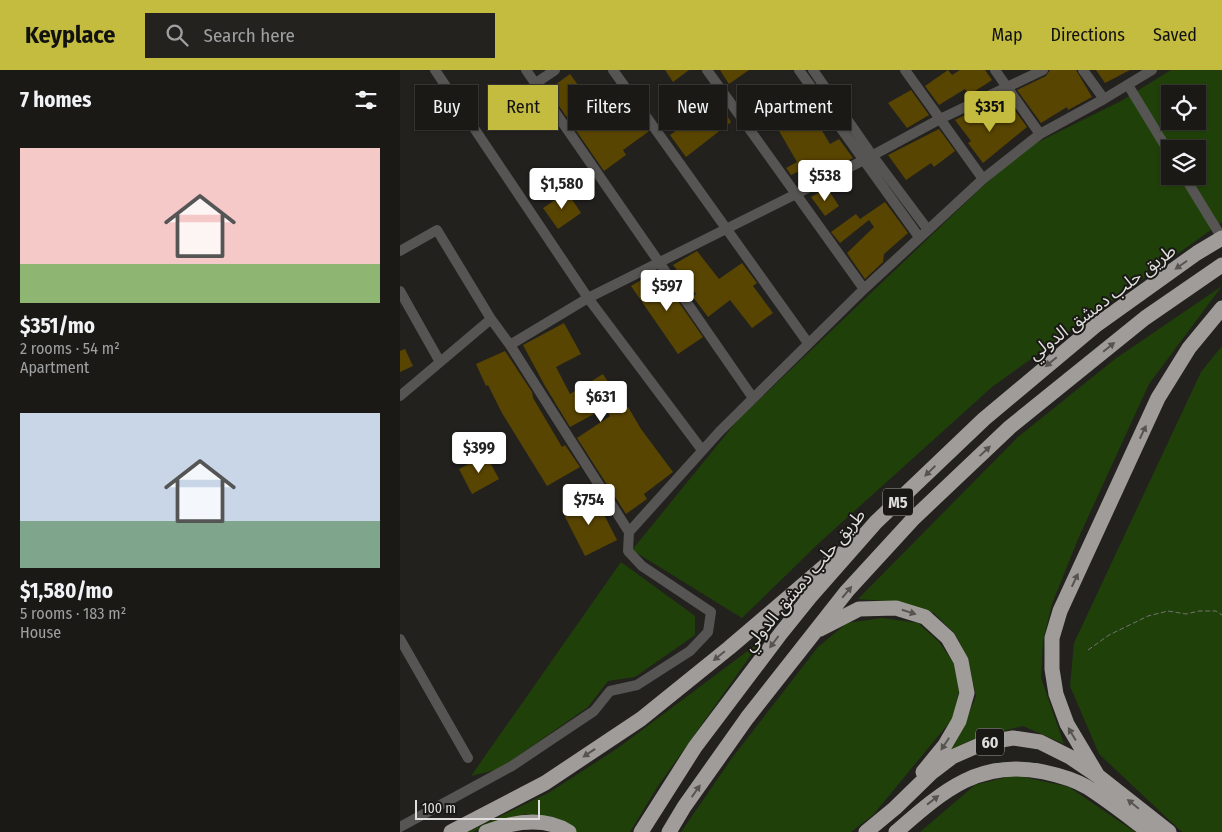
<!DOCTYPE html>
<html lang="en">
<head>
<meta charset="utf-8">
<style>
  :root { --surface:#1a1916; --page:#23221f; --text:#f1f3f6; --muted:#9fa0a1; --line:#383835; --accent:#c4bc3e }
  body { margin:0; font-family:"Fira Sans Condensed","Noto Sans Arabic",sans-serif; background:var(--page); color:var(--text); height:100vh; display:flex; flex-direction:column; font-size:19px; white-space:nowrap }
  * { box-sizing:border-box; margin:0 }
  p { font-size:16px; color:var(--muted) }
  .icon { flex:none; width:28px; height:28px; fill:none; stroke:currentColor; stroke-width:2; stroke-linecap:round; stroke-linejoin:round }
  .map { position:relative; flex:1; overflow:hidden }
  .side { display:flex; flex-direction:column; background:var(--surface); width:400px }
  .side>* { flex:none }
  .top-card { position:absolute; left:15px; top:15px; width:475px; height:45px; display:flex; gap:10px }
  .fabs { position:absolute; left:761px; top:15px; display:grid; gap:10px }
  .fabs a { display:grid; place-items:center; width:45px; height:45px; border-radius:0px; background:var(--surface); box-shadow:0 1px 4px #0004,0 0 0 1px var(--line); font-size:25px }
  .scale { position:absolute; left:15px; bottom:12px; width:125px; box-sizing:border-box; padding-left:5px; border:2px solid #dfdedc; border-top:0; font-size:14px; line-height:18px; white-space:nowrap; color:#dfdedc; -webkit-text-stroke:4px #191815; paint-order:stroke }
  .price { position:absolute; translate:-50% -42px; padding:0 11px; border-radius:5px; background:#fff; color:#222; font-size:16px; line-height:32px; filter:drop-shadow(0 1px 2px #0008) }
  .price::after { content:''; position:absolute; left:50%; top:30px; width:15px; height:11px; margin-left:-8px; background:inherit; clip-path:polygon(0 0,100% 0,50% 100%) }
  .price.selected { background:var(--accent); color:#111 }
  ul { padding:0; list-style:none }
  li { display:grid; align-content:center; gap:10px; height:265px; padding:0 20px }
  li span { display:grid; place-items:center; height:155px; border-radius:0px; color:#555 }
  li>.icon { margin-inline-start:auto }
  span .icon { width:90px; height:90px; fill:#fffc; stroke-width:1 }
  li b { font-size:21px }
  h2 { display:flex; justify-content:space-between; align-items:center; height:60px; padding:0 20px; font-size:21px }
  .chip { padding:0 18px; border-radius:0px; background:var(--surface); box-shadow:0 1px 4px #0004,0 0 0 1px var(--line); font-size:18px; line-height:45px }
  .chip.selected { background:var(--accent); color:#111 }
  header { display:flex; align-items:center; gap:30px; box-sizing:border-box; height:70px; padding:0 25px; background:var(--accent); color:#111 }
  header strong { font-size:24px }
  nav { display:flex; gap:28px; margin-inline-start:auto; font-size:18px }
  .search { width:350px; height:45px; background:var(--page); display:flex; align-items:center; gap:12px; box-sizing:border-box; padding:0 18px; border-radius:0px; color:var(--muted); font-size:19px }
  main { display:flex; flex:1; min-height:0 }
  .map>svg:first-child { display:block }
  .green { fill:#204009; fill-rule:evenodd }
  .building { fill:#594502 }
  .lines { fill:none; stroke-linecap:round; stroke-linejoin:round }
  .path { stroke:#737270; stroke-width:1; stroke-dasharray:5 2.5; stroke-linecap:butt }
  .minor { stroke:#565554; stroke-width:10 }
  .highway { stroke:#a09c9a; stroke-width:15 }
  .oneway { fill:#565351 }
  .labels { text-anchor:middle; stroke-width:4; stroke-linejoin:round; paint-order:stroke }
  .shield { fill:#191815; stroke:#a4a3a0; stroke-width:1 }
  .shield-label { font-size:16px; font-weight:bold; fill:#dfdedc }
  .street-label { font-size:18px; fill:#dfdedc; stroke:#191815 }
</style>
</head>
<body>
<header>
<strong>Keyplace</strong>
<div class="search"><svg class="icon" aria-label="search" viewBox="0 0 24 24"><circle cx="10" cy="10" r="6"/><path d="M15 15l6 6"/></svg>Search here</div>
<nav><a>Map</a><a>Directions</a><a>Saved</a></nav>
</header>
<main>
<section class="side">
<h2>7 homes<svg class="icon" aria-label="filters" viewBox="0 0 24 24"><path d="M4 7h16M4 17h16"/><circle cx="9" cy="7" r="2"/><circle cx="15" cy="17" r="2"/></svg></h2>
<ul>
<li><span style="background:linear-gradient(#f6c9c9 75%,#8fb573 0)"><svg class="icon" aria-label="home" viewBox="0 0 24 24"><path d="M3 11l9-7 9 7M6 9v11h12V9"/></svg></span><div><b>$351/mo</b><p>2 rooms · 54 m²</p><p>Apartment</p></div></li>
<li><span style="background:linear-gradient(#c9d6e8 70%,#7fa58c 0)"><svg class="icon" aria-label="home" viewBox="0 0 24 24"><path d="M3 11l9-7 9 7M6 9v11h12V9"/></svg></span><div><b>$1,580/mo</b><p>5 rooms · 183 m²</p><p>House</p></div></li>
</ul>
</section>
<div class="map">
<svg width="822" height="762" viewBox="0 0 822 762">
  <rect width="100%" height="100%" fill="#22211e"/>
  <path class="green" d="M771,0H822V152L592,317L419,473L342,548L232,480L337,351L582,117L628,77L721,31ZM770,24H798V51H770ZM770,79H798V106H770Z
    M822,216L749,314L678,469L652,534L643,571L641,608L664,674L623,656L578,667L550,680L566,651L576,626L568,589L555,564L534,543L499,532L458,529L618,367L715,289Z
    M822,276V762H782L699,684L670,616L674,573L801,302Z
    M221,492L295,546V565L235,607L208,611L188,637L99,699L71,706Z
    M482,548L518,553L539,572L555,595L559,621L553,648L473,745L451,762H281L332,688L418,577L447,553Z
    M361,571L258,716L230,762H176L162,752L126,744L91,754L73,762H68L150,722L218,678Z
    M615,705L669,717L735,762H520L575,715Z"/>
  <path class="building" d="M265,0H289L273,12Z
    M320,0H349L329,14Z
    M548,0L552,5L560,0H585L592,10L569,25L565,19L539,35L525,16Z
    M650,0H676L692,27L668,40L667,37L641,53L617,20L646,6Z
    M696,0H730L705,13Z
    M170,4L194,37L195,36L212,58L234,41L248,62L223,80L226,85L204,101L148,20Z
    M511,20L529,45L507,58L488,33Z
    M403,29L430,74L439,69L453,88L416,106L413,103L408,105L404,99L391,105L386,98L397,92L371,47Z
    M318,31L331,52L286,87L270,65Z
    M613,38L627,57L583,93L568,73L571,71L555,50L575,40L588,58Z
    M539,59L555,81L534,97L531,93L506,110L488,85Z
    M427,118L439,136L425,146L411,127Z
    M167,122L181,143L158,159L143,138Z
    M485,132L508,163L484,184L483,192L465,209L447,183L474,157L469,150L440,173L431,162L456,144L460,149Z
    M297,181L319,209L342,193L357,213L353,216L373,243L352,258L330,230L308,247L293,227L296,224L273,195Z
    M257,201L303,267L278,284L231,216Z
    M164,253L181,284L156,297L170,324L203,304L225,339L228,337L241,359L273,402L244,424L247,429L226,444L177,368L210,346L205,338L170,357L145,316L123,275Z
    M5,279L13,296L0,302V281Z
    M105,281L132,322L133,328L162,377L165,375L180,397L147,416L102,343L88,315L86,316L76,294Z
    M86,385L99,409L72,424L59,399Z
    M194,425L217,470L185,486L162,441Z"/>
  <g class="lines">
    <path class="path" d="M688,580L709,565L748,546L768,541L786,544L799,541H816L822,545"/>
    <path class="minor" d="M35,0L188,228L302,380
      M126,0L353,328
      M213,0L408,273
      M307,0L464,219
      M399,0L519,167
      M413,0L472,85L528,160
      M505,0L583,109
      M595,0L640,64
      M683,0L704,29
      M136,13L155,0
      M728,15L770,84
      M784,106L822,168
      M0,181L37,160L91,249
      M0,221L40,292
      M110,275L229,462
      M0,326L91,249L110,275L188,228L464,90L540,49L643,0
      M0,569L68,688
      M0,757L112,696L194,641L210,621L237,615L290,581L308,562L311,542L242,496L228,481L229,462L320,361L464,219L583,109L640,64L704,29L752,0"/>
    <path class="highway" d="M420,559L459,539L496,538L525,547L548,568L561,591L567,623L559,651L545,675L523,702
      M698,706L667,654L656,624L652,599V568L660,541L758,328L789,278L822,238
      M51,762L145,713L241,649L329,578L439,484
      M86,762C112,752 144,746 169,762
      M241,762L295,677L381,563L410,527L476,452L584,349L695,256L797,183L822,168
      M269,762L284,737L347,648L447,521L514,448L610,357L745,248L822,195
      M466,762L495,738L531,703L552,687L584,673L613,668L640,672L670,687L698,706L769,762
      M496,762C542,722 579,688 644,702C658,705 675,710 687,717C709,731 729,747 749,762"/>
  </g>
  <defs><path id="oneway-solid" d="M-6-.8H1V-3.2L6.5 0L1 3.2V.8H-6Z" transform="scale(1.25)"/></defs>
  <g class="oneway">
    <use href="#oneway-solid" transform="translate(781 195) rotate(145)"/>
    <use href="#oneway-solid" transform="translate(709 277) rotate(-39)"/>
    <use href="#oneway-solid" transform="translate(651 292) rotate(140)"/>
    <use href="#oneway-solid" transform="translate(743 362) rotate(-65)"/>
    <use href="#oneway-solid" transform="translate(585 381) rotate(-43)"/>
    <use href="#oneway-solid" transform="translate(530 401) rotate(136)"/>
    <use href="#oneway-solid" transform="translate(675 510) rotate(-65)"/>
    <use href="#oneway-solid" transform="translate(447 522) rotate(-50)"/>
    <use href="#oneway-solid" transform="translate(509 542) rotate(17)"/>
    <use href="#oneway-solid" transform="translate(374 572) rotate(127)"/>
    <use href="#oneway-solid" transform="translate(319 586) rotate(141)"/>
    <use href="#oneway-solid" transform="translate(672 664) rotate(-121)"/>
    <use href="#oneway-solid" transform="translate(545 674) rotate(124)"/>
    <use href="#oneway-solid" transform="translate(189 683) rotate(146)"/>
    <use href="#oneway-solid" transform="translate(296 721) rotate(-55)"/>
    <use href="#oneway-solid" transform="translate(533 730) rotate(-38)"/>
    <use href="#oneway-solid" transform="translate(733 734) rotate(-141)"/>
  </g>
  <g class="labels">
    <g class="shield">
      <rect x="483" y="418.5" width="30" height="27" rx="4"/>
      <rect x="576" y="658.5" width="28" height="27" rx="4"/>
    </g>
    <g class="shield-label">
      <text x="498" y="438">M5</text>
      <text x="590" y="678">60</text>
    </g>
    <g class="street-label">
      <text transform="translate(702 232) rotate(-37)" y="6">طريق حلب دمشق الدولي</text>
      <text transform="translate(404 510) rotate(-50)" y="6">طريق حلب دمشق الدولي</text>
    </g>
  </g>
</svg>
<div class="fabs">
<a><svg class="icon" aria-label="locate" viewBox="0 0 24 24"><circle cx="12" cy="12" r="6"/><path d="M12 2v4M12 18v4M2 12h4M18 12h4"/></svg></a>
<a><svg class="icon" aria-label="layers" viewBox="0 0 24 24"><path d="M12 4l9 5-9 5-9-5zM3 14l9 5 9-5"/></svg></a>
</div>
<div class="scale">100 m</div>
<b class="price selected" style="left:590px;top:63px">$351</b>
<b class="price" style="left:425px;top:132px">$538</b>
<b class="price" style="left:162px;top:140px">$1,580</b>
<b class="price" style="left:267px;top:242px">$597</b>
<b class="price" style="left:201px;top:353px">$631</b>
<b class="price" style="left:79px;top:404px">$399</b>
<b class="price" style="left:189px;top:456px">$754</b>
<div class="top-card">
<a class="chip">Buy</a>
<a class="chip selected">Rent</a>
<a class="chip">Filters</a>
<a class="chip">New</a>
<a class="chip">Apartment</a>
</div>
</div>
</main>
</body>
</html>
